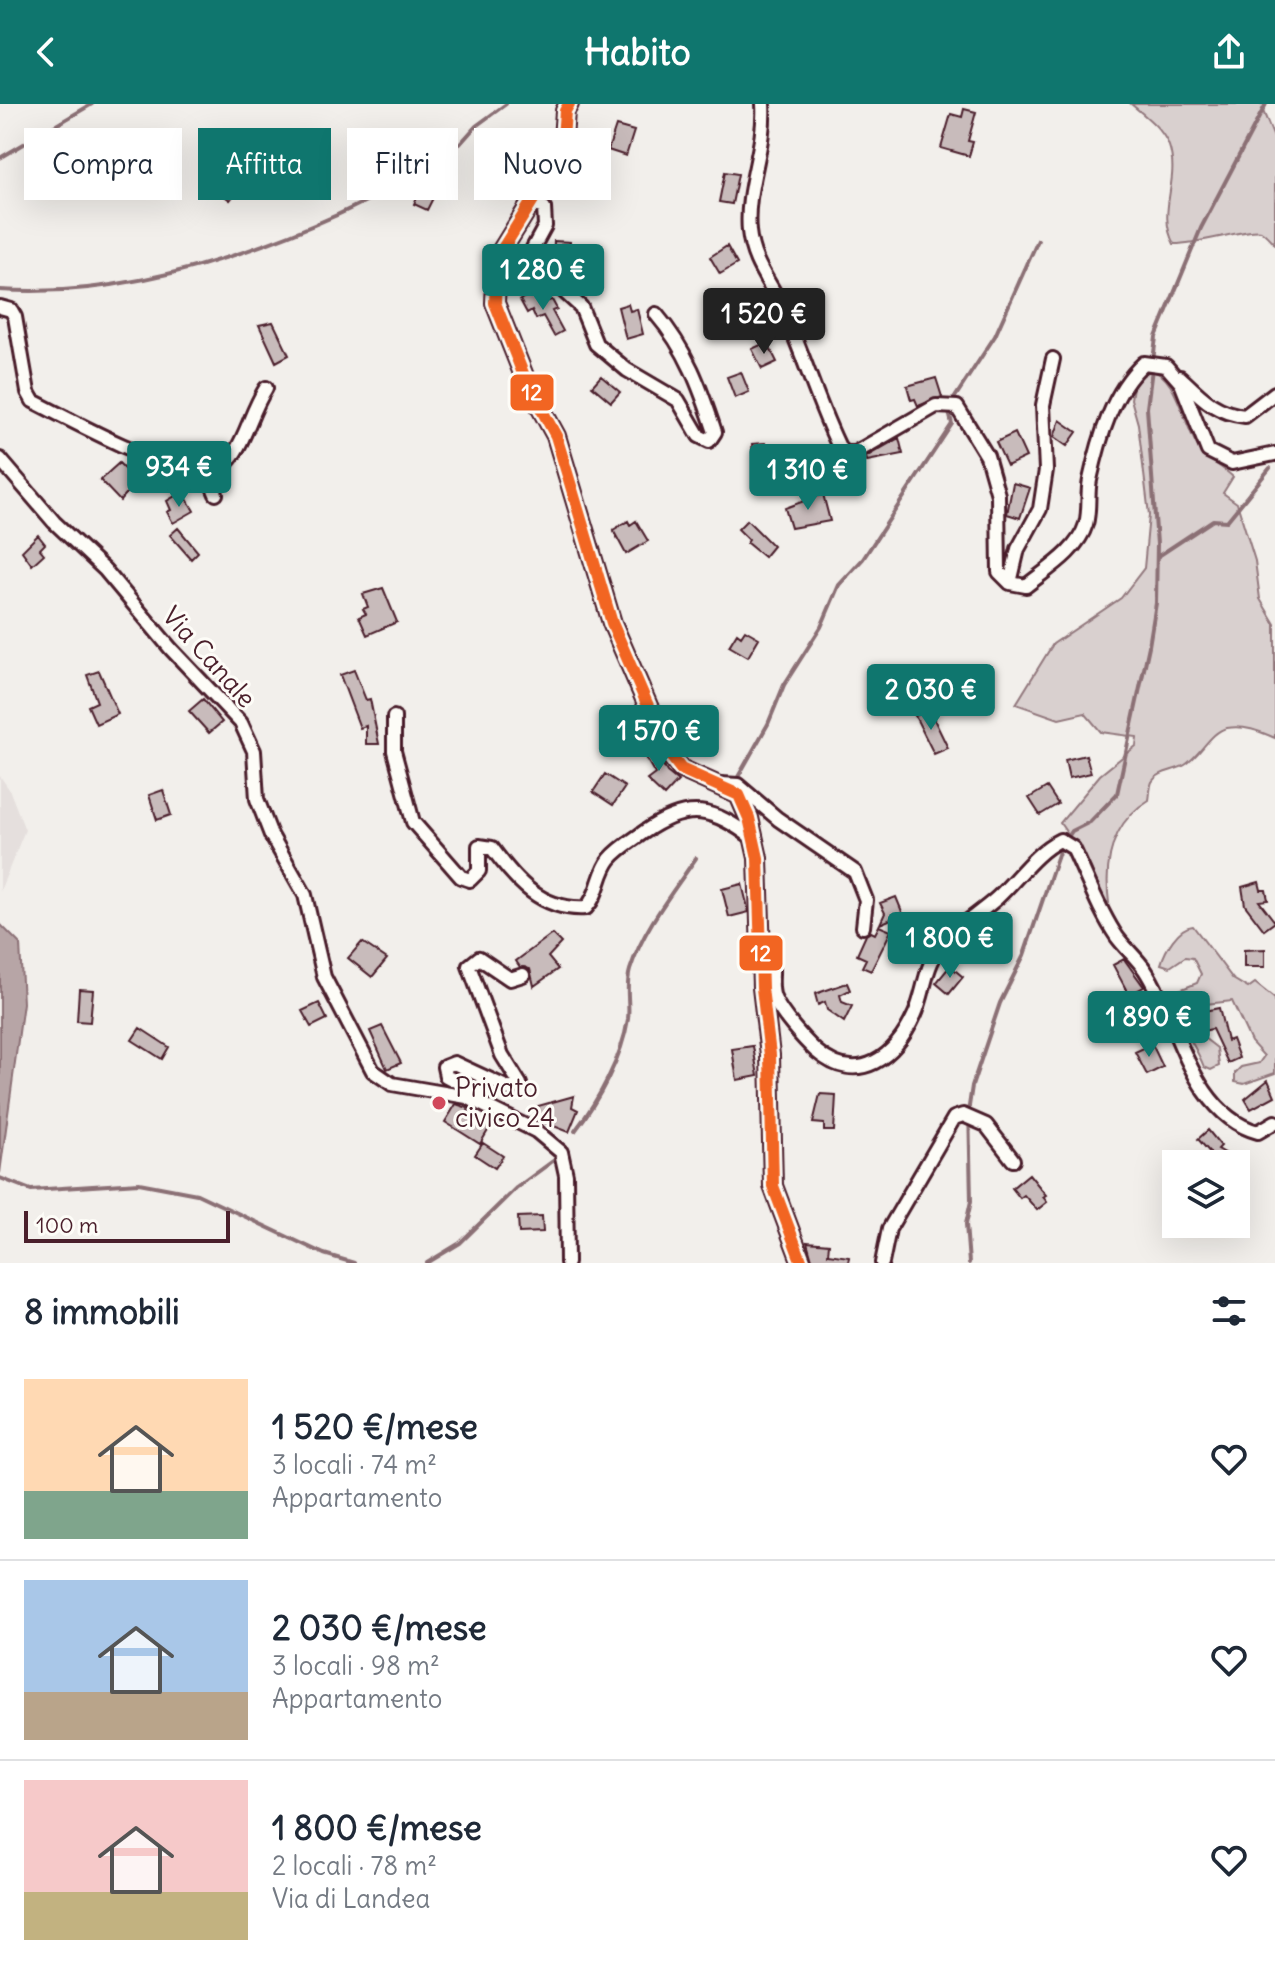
<!DOCTYPE html>
<html lang="it">
<head>
<meta charset="utf-8">
<style>
  :root { --surface:#fff; --page:#f2f2f3; --text:#1f2937; --muted:#747a83; --line:#e0e1e3; --accent:#0f766e }
  body { margin:0; font-family:Delius,sans-serif; background:var(--page); color:var(--text); height:100vh; display:flex; flex-direction:column; font-size:30px; white-space:nowrap }
  * { box-sizing:border-box; margin:0 }
  p { font-size:26px; color:var(--muted) }
  .icon { flex:none; width:44px; height:44px; fill:none; stroke:currentColor; stroke-width:2; stroke-linecap:round; stroke-linejoin:round }
  .map { position:relative; height:1159px; overflow:hidden }
  .drawer { display:flex; flex-direction:column; background:var(--surface); flex:1 }
  .drawer>* { flex:none }
  .hud { position:absolute; left:24px; top:24px; width:800px; height:72px; display:flex; gap:16px }
  .fabs { position:absolute; left:1162px; top:1046px; display:grid; gap:16px }
  .fabs a { display:grid; place-items:center; width:88px; height:88px; border-radius:0px; background:var(--surface); box-shadow:0 8px 32px #0002; font-size:40px }
  .scale { position:absolute; left:24px; bottom:20px; width:206px; box-sizing:border-box; padding-left:8px; border:4px solid #4a1f2b; border-top:0; font-size:22px; line-height:28px; white-space:nowrap; color:#4a1f2b; -webkit-text-stroke:6px #fdfcf7; paint-order:stroke }
  .price { position:absolute; translate:-50% -68px; padding:0 18px; border-radius:8px; background:var(--accent); color:#fff; font-size:26px; line-height:52px; filter:drop-shadow(0 2px 4px #0008) }
  .price::after { content:''; position:absolute; left:50%; top:48px; width:24px; height:18px; margin-left:-12px; background:inherit; clip-path:polygon(0 0,100% 0,50% 100%) }
  .price.active { background:#222; color:#fff }
  ul { padding:0; list-style:none }
  li { display:flex; align-items:center; gap:24px; height:200px; padding:0 24px }
  li+li { border-top:2px solid var(--line) }
  li span { display:grid; place-items:center; flex:none; width:224px; height:160px; border-radius:0px; color:#555 }
  li>.icon { margin-inline-start:auto }
  span .icon { width:96px; height:96px; fill:#fffc; stroke-width:1 }
  li b { font-size:34px }
  h2 { display:flex; justify-content:space-between; align-items:center; height:96px; padding:0 24px; font-size:34px }
  .pill { padding:0 28px; border-radius:0px; background:var(--surface); box-shadow:0 8px 32px #0002; font-size:28px; line-height:72px }
  .pill.active { background:var(--accent); color:#fff }
  header { display:flex; justify-content:space-between; align-items:center; height:104px; padding:0 24px; background:var(--accent); color:#fff; font-size:36px; font-weight:700 }
  .map>svg:first-child { display:block }
  .built { fill:#e5dfdd }
  .green { fill:#d9d0cf; stroke:#92787d; stroke-width:2 }
  .water { fill:#b7a5a6; stroke:#8b6f75; stroke-width:2 }
  .lines { fill:none; stroke-linecap:round; stroke-linejoin:round }
  .stream { stroke:#8b6f75; stroke-width:4 }
  .building { fill:#c8bbbb; stroke:#4a1f2b; stroke-width:2 }
  .minor-casing { stroke:#4a1f2b; stroke-width:18 }
  .tertiary-casing { stroke:#4a1f2b; stroke-width:22 }
  .minor { stroke:#fdfcf7; stroke-width:12 }
  .tertiary { stroke:#fdfcf7; stroke-width:16 }
  .bus-1-casing { stroke:#fdfcf7; stroke-width:18 }
  .bus-1 { stroke:#f26522; stroke-width:12 }
  .poi-dot { fill:#d1495b; stroke:#fdfcf7; stroke-width:3 }
  .labels { text-anchor:middle; stroke-width:6; stroke-linejoin:round; paint-order:stroke }
  .street-label { font-size:26px; fill:#4a1f2b; stroke:#fdfcf7 }
  .poi-label { font-size:26px; fill:#4a1f2b; stroke:#fdfcf7; text-anchor:start }
  .line-badge { stroke:#fdfcf7; stroke-width:3 }
  .badge-label { font-size:22px; text-anchor:middle; font-weight:bold; fill:#fff }
</style>
</head>
<body>
<header><svg class="icon" aria-label="back" viewBox="0 0 24 24"><path d="M15 5l-7 7 7 7"/></svg>Habito<svg class="icon" aria-label="share" viewBox="0 0 24 24"><path d="M12 15V3M7 8l5-5 5 5M5 13v7h14v-7"/></svg></header>
<div class="map">
<svg width="1275" height="1159" viewBox="0 0 1275 1159">
  <rect width="100%" height="100%" fill="#f2efeb"/>
  <filter id="ink" filterUnits="userSpaceOnUse"><feTurbulence type="fractalNoise" baseFrequency=".0125" numOctaves="2"/><feDisplacementMap in="SourceGraphic" scale="16" xChannelSelector="R" yChannelSelector="G"/><feConvolveMatrix kernelMatrix="1 2 1 2 8 2 1 2 1" color-interpolation-filters="sRGB"/></filter>
  <g filter="url(#ink)">
    <path class="built" d="M0,672L9,685L25,726L0,787Z"/>
    <path class="green" d="M1131,0H1266L1263,7L1275,36V140C1271,137 1266,130 1261,127C1253,123 1195,141 1174,140C1156,107 1181,77 1169,42C1163,25 1144,11 1131,0Z
      M1150,267C1178,268 1184,328 1202,349C1211,358 1224,364 1233,373L1223,389L1237,399L1255,457L1260,495L1275,520V634C1259,627 1244,621 1227,624C1211,627 1200,652 1185,661C1175,667 1158,667 1152,678C1150,682 1150,691 1149,696C1111,719 1104,759 1109,799L1102,795L1091,764L1060,719L1100,671L1136,642L1137,633L1101,628L1085,609L1059,615L1016,600L1053,540L1121,494L1144,464L1149,411L1138,320L1131,295L1134,277Z
      M1193,822L1233,875L1248,884L1255,879L1275,895V969L1244,980L1235,978V969L1241,963L1259,959L1264,952L1251,938L1232,897L1197,901L1192,909L1195,927L1217,944L1219,962L1211,966L1204,963C1194,937 1175,918 1172,889L1197,879L1201,870L1193,854L1185,853L1170,863L1161,860C1165,846 1178,823 1193,822Z"/>
    <path class="water" d="M0,820L20,840L23,899L0,1069Z"/>
    <g class="lines">
      <path class="stream" d="M460,40L476,22L506,0
        M0,54L92,0
        M0,186C114,194 234,157 337,111C375,94 410,73 446,55L457,44
        M1157,453L1213,416L1227,417L1270,364
        M738,673L768,620L784,581L821,523L839,481L863,455L952,320L948,304L995,232L1038,136
        M575,1027C598,997 622,954 628,915C630,899 625,883 630,866C643,825 672,789 696,754
        M0,1074L31,1086L139,1079L197,1090L324,1150L354,1159
        M427,1159L460,1139L516,1084L557,1054
        M969,1159L966,1120L971,1097L969,1002L972,982L1000,899L1024,851L1060,745L1072,727L1090,718L1117,690L1149,542L1156,499L1157,440L1147,304L1156,233L1201,124L1266,0"/>
    </g>
    <path class="building" d="M964,5L976,8L968,37L973,38L969,52L941,44L951,10L962,13Z
      M616,22L634,27L626,52L608,46Z
      M213,67L241,82L230,96L206,78Z
      M725,68L738,70L732,100L719,98Z
      M426,73L440,80L427,106L414,100Z
      M554,137L570,138L569,160H553Z
      M727,142L737,160L720,170L710,153Z
      M533,188L539,199L552,196L557,205L552,207L563,227L554,232L543,212L536,215L532,206L527,209L520,196Z
      M628,200L630,207L637,205L643,230L626,235L618,203Z
      M273,218L289,251L276,258L259,221Z
      M767,238L777,258L762,265L752,245Z
      M741,268L749,288L735,294L727,273Z
      M601,272L620,288L611,298L592,282Z
      M936,274L942,293L918,302L915,295L911,296L907,282Z
      M1060,316L1077,328L1067,342L1054,333Z
      M1015,329L1026,353L1007,362L996,338Z
      M899,334L903,350L867,357L866,353Z
      M765,339L768,363L754,364L752,340Z
      M119,359L137,377L120,397L100,376Z
      M1013,379L1030,384L1020,414L1007,410Z
      M823,390L830,417L791,424L785,404Z
      M177,391L181,398L187,395L194,407L173,419L167,408L171,406L167,397Z
      M747,416L773,442L764,453L747,439L749,436L738,425Z
      M628,417L630,421L636,417L648,437L626,450L613,426Z
      M178,424L198,448L191,455L170,431Z
      M38,431L45,440L40,445L44,450L32,461L22,447Z
      M383,484L397,518L367,531L359,513L366,510L363,505L368,503L363,490Z
      M745,526L759,534L748,553L729,542L737,529L741,532Z
      M354,566L366,596L370,595L379,640H366V622L360,624L340,571Z
      M99,567L118,610L96,620L88,602L97,598L87,571Z
      M203,595L222,618L209,629L189,607Z
      M929,605L948,644L934,650L915,612Z
      M653,643L667,668L678,677L664,692L647,676L655,670L643,649Z
      M1086,651L1091,669L1069,674L1065,656Z
      M605,670L625,683L613,701L593,688Z
      M1047,683L1058,700L1040,711L1029,694Z
      M163,686L171,711L157,716L149,691Z
      M1259,778L1261,786H1266L1268,796L1259,797L1275,818L1264,826L1245,801L1242,783Z
      M742,780L749,808L729,813L722,785Z
      M896,793L903,810L880,820L885,809L880,799Z
      M977,821L980,826L989,821L995,833L970,846L964,835Z
      M879,822L891,827L871,867L862,863L866,855L857,851L866,831L871,828L875,830Z
      M552,830L561,839L548,853L558,865L534,882L530,865L520,863L516,857Z
      M362,838L387,855L372,873L348,854Z
      M1265,845V863H1244V846Z
      M1124,855L1144,883L1129,891L1113,861Z
      M950,862L963,873L949,890L936,879Z
      M847,879L850,886L840,891L842,898L852,902L844,918L827,906L825,898L818,901L815,890Z
      M79,885L93,886L90,918L77,917Z
      M319,899L327,915L311,923L302,907Z
      M1219,904L1227,937L1232,935L1239,954L1228,959L1212,925L1203,927L1199,908Z
      M382,922L401,959L387,965L370,927Z
      M140,924L169,943L162,955L132,936Z
      M1152,940L1163,963L1147,971L1135,948Z
      M753,942L758,972L737,976L732,945Z
      M1268,976L1275,992L1251,1005L1245,995Z
      M820,990L836,991L834,1027H824V1020L813,1019Z
      M574,992L572,1003L578,1006L569,1028L533,1014L538,1002Z
      M456,1000L468,1004L469,1010L490,1023L480,1040L445,1018Z
      M1208,1026L1221,1042L1218,1045L1244,1060H1220L1198,1035Z
      M483,1039L503,1052L495,1064L475,1051Z
      M1029,1070L1046,1091L1043,1093L1047,1098L1037,1106L1024,1091L1020,1094L1012,1084Z
      M542,1112L543,1128L519,1129L518,1113Z
      M807,1138L829,1140L828,1150L849,1153L848,1159H813Z"/>
    <g class="lines">
      <g class="minor-casing">
        <path id="minor" d="M763,0C766,44 745,83 749,127C752,157 767,174 780,199C803,247 817,299 841,347L853,350L936,302L957,303L987,352L998,391L999,468L1010,479L1026,482C1047,465 1078,447 1086,420C1090,406 1087,390 1090,376C1099,335 1112,288 1144,259L1166,262L1181,279L1208,347L1232,359L1275,350
          M533,100L544,104L545,122L533,144L537,163L581,203L596,240L627,266L678,296L699,332L709,337L715,328C700,283 687,246 656,210
          M0,203L11,206L15,213L28,288L33,297C91,327 146,356 209,373L216,390
          M1180,273C1201,293 1215,309 1245,312L1275,289
          M0,355L54,418L105,466L171,545L241,619L254,647L257,695L271,731L305,791L324,873L373,967L392,980L467,993L536,1027L561,1048L566,1071L567,1159
          M209,373C245,352 245,317 266,284
          M1010,479L1018,445L1040,405L1046,366L1043,301L1053,255
          M394,613V647L413,718L461,773L470,776L479,767V742L492,744C516,777 542,807 586,804C600,789 598,770 610,755C619,744 633,736 644,728C689,697 713,704 754,735
          M721,680L738,681L778,715L855,768L866,796L863,823
          M762,844C780,857 767,875 774,894C781,910 803,935 816,947C859,984 896,952 915,910C924,890 925,864 938,846C954,824 977,812 997,794C1018,775 1034,749 1060,736L1073,744C1087,773 1099,807 1117,833C1125,844 1137,854 1145,866C1178,916 1191,1010 1258,1028L1275,1018
          M475,998L480,990L446,972L444,963L454,959L510,985L520,980L502,951L469,862L479,854L510,875L523,871
          M882,1159L889,1125L954,1014L963,1011L986,1021L1013,1056"/>
      </g>
      <g class="tertiary-casing">
        <path id="tertiary" d="M569,0L565,7L562,49L497,154L495,199L526,277L556,332L612,519L668,648L681,665L739,691L749,714L758,754L762,884L770,951L773,1082L802,1159"/>
      </g>
      <use href="#minor" class="minor"/>
      <use href="#tertiary" class="tertiary"/>
      <g class="bus-1-casing">
        <path id="bus-1" d="M569,0L565,7L562,49L497,154L495,199L526,277L556,332L612,519L668,648L681,665L739,691L749,714L758,754L762,884L770,951L773,1082L802,1159"/>
      </g>
      <use href="#bus-1" class="bus-1"/>
    </g>
  </g>
  <circle class="poi-dot" cx="439" cy="999" r="8"/>
  <g class="labels">
    <g class="street-label">
      <text transform="translate(209 553) rotate(48)" y="9">Via Canale</text>
    </g>
    <g class="poi-label">
      <text x="455" y="993">Privato<tspan x="455" dy="30">civico 24</tspan></text>
    </g>
  </g>
  <g class="line-badge">
    <rect x="509" y="269" width="46" height="39" rx="8" fill="#f26522"/>
    <rect x="738" y="830" width="46" height="38" rx="8" fill="#f26522"/>
  </g>
  <g class="badge-label">
    <text x="532" y="296">12</text>
    <text x="761" y="857">12</text>
  </g>
</svg>
<div class="fabs">
<a><svg class="icon" aria-label="layers" viewBox="0 0 24 24"><path d="M12 4l9 5-9 5-9-5zM3 14l9 5 9-5"/></svg></a>
</div>
<div class="scale">100 m</div>
<b class="price" style="left:543px;top:208px">1 280 €</b>
<b class="price active" style="left:764px;top:252px">1 520 €</b>
<b class="price" style="left:179px;top:405px">934 €</b>
<b class="price" style="left:808px;top:408px">1 310 €</b>
<b class="price" style="left:931px;top:628px">2 030 €</b>
<b class="price" style="left:659px;top:669px">1 570 €</b>
<b class="price" style="left:950px;top:876px">1 800 €</b>
<b class="price" style="left:1149px;top:955px">1 890 €</b>
<div class="hud">
<a class="pill">Compra</a>
<a class="pill active">Affitta</a>
<a class="pill">Filtri</a>
<a class="pill">Nuovo</a>
</div>
</div>
<section class="drawer">
<h2>8 immobili<svg class="icon" aria-label="filters" viewBox="0 0 24 24"><path d="M4 7h16M4 17h16"/><circle cx="9" cy="7" r="2"/><circle cx="15" cy="17" r="2"/></svg></h2>
<ul>
<li><span style="background:linear-gradient(#ffd9b3 70%,#7fa58c 0)"><svg class="icon" aria-label="home" viewBox="0 0 24 24"><path d="M3 11l9-7 9 7M6 9v11h12V9"/></svg></span><div><b>1 520 €/mese</b><p>3 locali · 74 m²</p><p>Appartamento</p></div><svg class="icon" aria-label="heart" viewBox="0 0 24 24"><path d="M12 20l-8-8c-3-5 5-10 8-4 3-6 11-1 8 4z"/></svg></li>
<li><span style="background:linear-gradient(#a9c7e8 70%,#b9a48a 0)"><svg class="icon" aria-label="home" viewBox="0 0 24 24"><path d="M3 11l9-7 9 7M6 9v11h12V9"/></svg></span><div><b>2 030 €/mese</b><p>3 locali · 98 m²</p><p>Appartamento</p></div><svg class="icon" aria-label="heart" viewBox="0 0 24 24"><path d="M12 20l-8-8c-3-5 5-10 8-4 3-6 11-1 8 4z"/></svg></li>
<li><span style="background:linear-gradient(#f6c9c9 70%,#c2b280 0)"><svg class="icon" aria-label="home" viewBox="0 0 24 24"><path d="M3 11l9-7 9 7M6 9v11h12V9"/></svg></span><div><b>1 800 €/mese</b><p>2 locali · 78 m²</p><p>Via di Landea</p></div><svg class="icon" aria-label="heart" viewBox="0 0 24 24"><path d="M12 20l-8-8c-3-5 5-10 8-4 3-6 11-1 8 4z"/></svg></li>
</ul>
</section>
</body>
</html>
